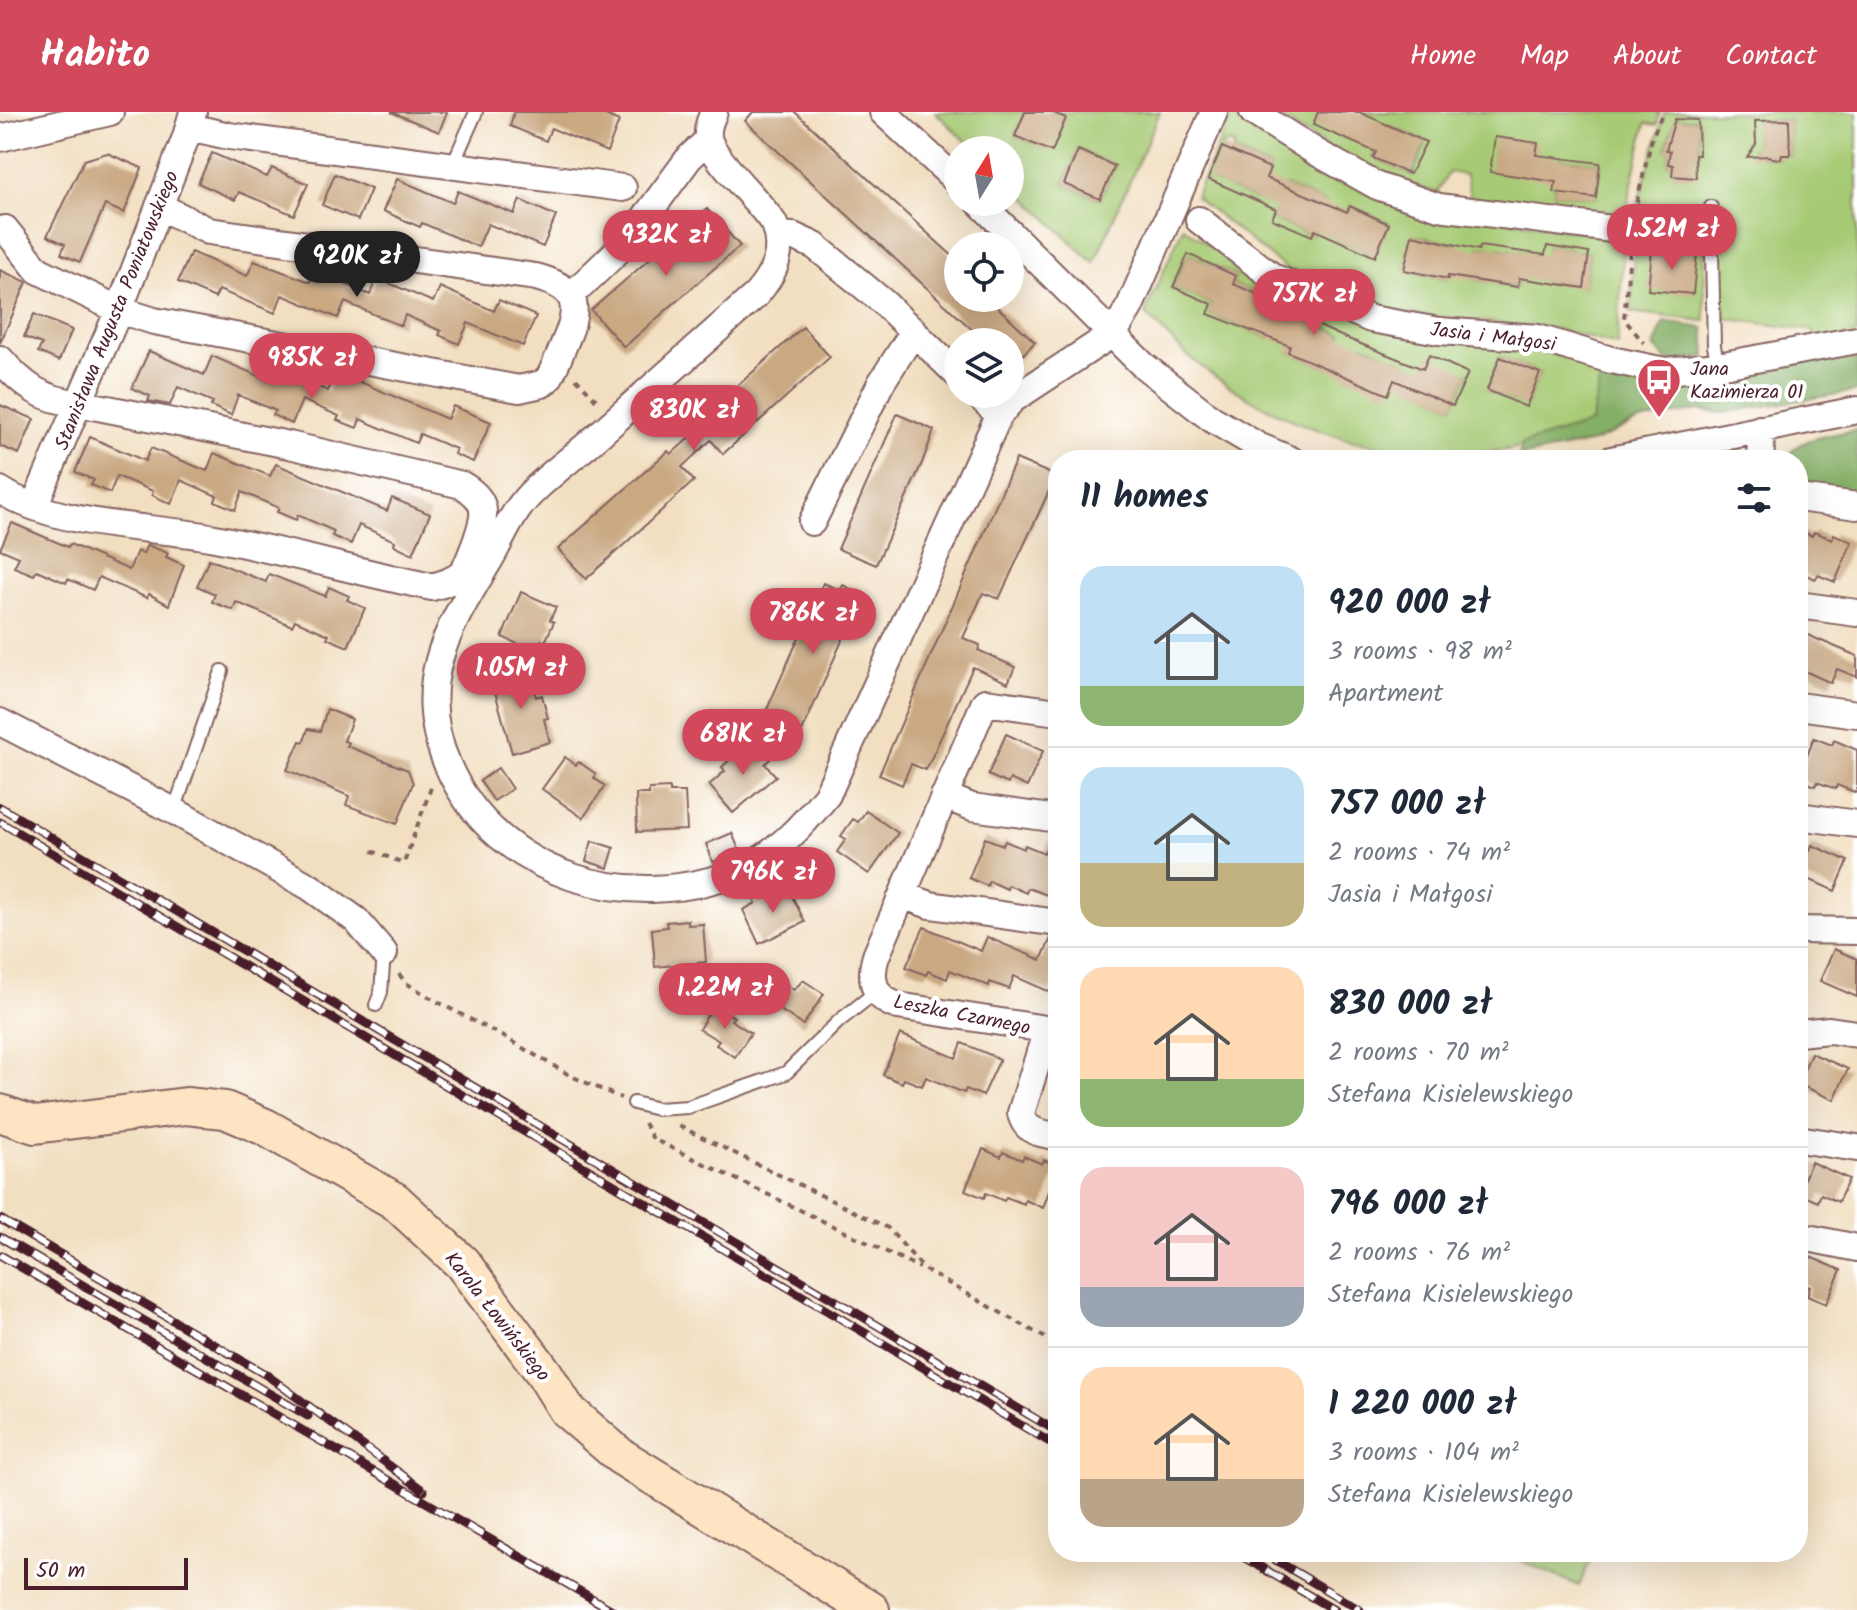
<!DOCTYPE html>
<html lang="en">
<head>
<meta charset="utf-8">
<style>
  :root { --surface:#fff; --page:#f6f6f7; --text:#1f2937; --muted:#747a83; --line:#e0e1e3; --accent:#d1495b }
  body { margin:0; font-family:Kalam,sans-serif; background:var(--page); color:var(--text); height:100vh; display:flex; flex-direction:column; font-size:30px; white-space:nowrap }
  * { box-sizing:border-box; margin:0 }
  p { font-size:26px; color:var(--muted) }
  .icon { flex:none; width:44px; height:44px; fill:none; stroke:currentColor; stroke-width:2; stroke-linecap:round; stroke-linejoin:round }
  .map { position:relative; flex:1; overflow:hidden }
  .drawer { position:absolute; left:1048px; top:338px; width:760px; height:1112px; display:flex; flex-direction:column; background:var(--surface); border-radius:32px; box-shadow:0 8px 32px #0002 }
  .drawer>* { flex:none }
  .needle { width:52px; rotate:11deg }
  .buttons { position:absolute; left:944px; top:24px; display:grid; gap:16px }
  .buttons a { display:grid; place-items:center; width:80px; height:80px; border-radius:50%; background:var(--surface); box-shadow:0 8px 32px #0002; font-size:40px }
  .scale { position:absolute; left:24px; bottom:20px; width:164px; box-sizing:border-box; padding-left:8px; border:4px solid #4a1f2b; border-top:0; font-size:22px; line-height:28px; white-space:nowrap; color:#4a1f2b; -webkit-text-stroke:6px #fff; paint-order:stroke }
  .price { position:absolute; translate:-50% -68px; padding:0 18px; border-radius:28px; background:var(--accent); color:#fff; font-size:26px; line-height:52px; filter:drop-shadow(0 2px 4px #0008) }
  .price::after { content:''; position:absolute; left:50%; top:48px; width:24px; height:18px; margin-left:-12px; background:inherit; clip-path:polygon(0 0,100% 0,50% 100%) }
  .price.current { background:#222; color:#fff }
  ul { padding:0; list-style:none }
  li { display:flex; align-items:center; gap:24px; height:200px; padding:0 32px }
  li+li { border-top:2px solid var(--line) }
  li span { display:grid; place-items:center; flex:none; width:224px; height:160px; border-radius:24px; color:#555 }
  li>.icon { margin-inline-start:auto }
  span .icon { width:96px; height:96px; fill:#fffc; stroke-width:1 }
  li b { font-size:34px }
  h2 { display:flex; justify-content:space-between; align-items:center; height:96px; padding:0 32px; font-size:34px }
  header { display:flex; align-items:center; gap:48px; box-sizing:border-box; height:112px; padding:0 40px; background:var(--accent); color:#fff }
  header strong { font-size:38px }
  nav { display:flex; gap:44px; margin-inline-start:auto; font-size:28px }
  .map>svg:first-child { display:block }
  .green { fill:#a7cb75; stroke:#787550; stroke-width:2; fill-rule:evenodd }
  .forest { fill:#85af66; stroke:#686748; stroke-width:2 }
  .building { fill:#c9a882 }
  .lines { fill:none; stroke-linecap:round; stroke-linejoin:round }
  .service-casing { stroke:#856260; stroke-width:16 }
  .minor-casing { stroke:#856260; stroke-width:30 }
  .secondary-casing { stroke:#856260; stroke-width:40 }
  .path { stroke:#856260; stroke-width:4; stroke-dasharray:6 6; stroke-linecap:butt }
  .service { stroke:#fff; stroke-width:12 }
  .minor { stroke:#fff; stroke-width:26 }
  .secondary { stroke:#fde5c4; stroke-width:36 }
  .rail-casing { stroke:#4a1f2b; stroke-width:9 }
  .rail { stroke:#fff; stroke-width:6; stroke-dasharray:18; stroke-linecap:butt }
  .labels { text-anchor:middle; stroke-width:8; stroke-linejoin:round; paint-order:stroke }
  .street-label { font-size:20px; fill:#4a1f2b; stroke:#fff }
  .poi-label { font-size:20px; fill:#4a1f2b; stroke:#fff; text-anchor:start }
</style>
</head>
<body>
<header>
<strong>Habito</strong>
<nav><a>Home</a><a>Map</a><a>About</a><a>Contact</a></nav>
</header>
<div class="map">
<svg width="1857" height="1498" viewBox="0 0 1857 1498">
  <rect width="100%" height="100%" fill="#fff"/>
  <filter id="ink" filterUnits="userSpaceOnUse"><feTurbulence type="fractalNoise" baseFrequency=".0125" numOctaves="2"/><feDisplacementMap in="SourceGraphic" scale="16" xChannelSelector="R" yChannelSelector="G"/><feConvolveMatrix kernelMatrix="1 2 1 2 8 2 1 2 1" color-interpolation-filters="sRGB"/></filter>
  <filter id="wash" filterUnits="userSpaceOnUse"><feTurbulence type="fractalNoise" baseFrequency=".006" numOctaves="4" result="noise"/><feDisplacementMap in="SourceGraphic" scale="32" xChannelSelector="R" yChannelSelector="G"/><feGaussianBlur stdDeviation="1.8" result="paint"/><feColorMatrix in="noise" values="0 0 0 0 0 0 0 0 0 0 0 0 0 0 0 0 0 1.4 0 .05"/><feComposite in="paint" operator="in"/></filter>
  <g filter="url(#wash)">
    <rect width="100%" height="100%" fill="#f2dfc1"/>
    <path class="green" d="M935,0H1025L1015,24L1052,39L1051,0H1160L1094,151L1010,71V38H975ZM1078,38L1115,54L1100,87L1064,72Z
      M1272,0H1318L1363,6L1366,0H1660L1657,13L1646,11L1624,106L1470,86L1466,63L1449,60L1437,81L1361,56ZM1388,13L1426,30L1412,63L1373,45ZM1559,46L1600,51L1596,86L1554,81Z
      M1665,0H1857V222L1818,229L1812,218L1722,206L1719,96L1704,94L1705,209L1630,200L1639,87ZM1675,7H1698L1699,42L1673,53L1668,52L1670,39L1666,37ZM1789,8L1790,43H1782L1780,47L1751,42L1752,37L1756,36V9Z
      M1232,3L1310,52L1384,89L1624,127L1617,233L1557,217L1408,202L1343,184L1285,156L1195,85ZM1227,31L1235,34L1233,39L1270,56L1256,88L1209,67L1223,34ZM1286,74L1326,91L1312,124L1272,107ZM1350,94L1389,111L1375,144L1336,127ZM1412,123L1455,132L1447,167L1405,158ZM1480,134L1523,140L1517,175L1475,168ZM1547,134L1589,141L1584,175L1542,169Z
      M1183,115L1232,150L1289,185L1525,232L1602,259L1591,311C1562,320 1526,336 1497,339C1385,350 1281,318 1193,248C1176,235 1161,216 1145,201ZM1188,142L1236,164L1233,172L1283,193L1269,226L1209,202L1212,192L1173,175ZM1301,206L1341,222L1327,256L1289,240ZM1362,232L1402,249L1348,265ZM1500,245L1540,261L1526,294L1487,278ZM1468,261L1453,294L1415,276Z
      M1501,1440H1594L1579,1474Z"/>
    <path class="forest" d="M1664,210L1704,216L1706,245L1669,250L1654,235Z
      M1857,239V279L1721,301L1699,298L1639,309L1594,330L1519,345L1522,332L1591,311L1602,259L1666,272Z
      M1857,318V389L1798,380V348H1785C1798,324 1833,323 1857,318Z"/>
    <g id="blocks">
      <path class="building" d="M391,0H447L439,20Z
        M514,0H599L619,9L607,40L551,16L546,29L510,14Z
        M753,0H795L958,149V186H988L1035,230L1010,256V230H970L977,222L745,9Z
        M1025,0H1051L1066,6L1052,40L1015,24Z
        M1318,0H1359L1426,30L1410,62L1373,46L1376,40L1313,13Z
        M1675,7L1698,8L1699,43H1695L1696,66L1672,64L1673,53L1668,52L1670,39L1666,38Z
        M1789,8L1790,43H1782L1781,47L1772,46L1770,44L1747,45L1756,32L1755,9Z
        M1495,25L1538,31L1536,43L1600,51L1596,86L1554,81L1556,70L1490,60Z
        M1222,35L1270,56L1266,66L1347,100L1350,94L1389,112L1375,145L1315,118L1312,124L1272,107L1276,97L1208,67Z
        M1078,38L1115,54L1100,87L1064,72Z
        M107,41L142,56L124,101L105,93L80,150L61,142L65,132L47,124L84,48Z
        M212,41L267,65L272,56L308,72L294,103L239,80L235,88L198,71Z
        M335,62L371,77L358,108L322,93Z
        M397,67L453,91L458,79L514,102L520,88L556,104L543,135L488,112L478,135L422,111L420,115L383,99Z
        M707,97L740,134L624,235L591,198Z
        M1412,123L1479,138L1480,134L1545,143L1547,134L1589,141L1584,176L1519,166L1518,175L1448,164V167L1404,158Z
        M1652,138L1697,142L1693,182L1648,178Z
        M191,140L247,164L254,149L310,170L315,159L370,183L377,166L433,190L440,175L494,199L499,188L536,204L523,234L468,211L459,232L439,223L441,219L405,203L401,214L345,190L338,206L282,183L275,201L219,178L215,186L178,170Z
        M1188,142L1236,164L1233,172L1283,193L1282,197L1341,224L1423,257L1429,243L1468,261L1453,294L1394,268L1388,283L1288,240L1290,234L1208,202L1212,192L1173,175Z
        M0,158L27,170L0,231Z
        M34,202L72,218L59,249L38,240L42,232L24,225Z
        M803,215L830,245L723,342L711,328L682,355L694,369L586,467L558,437L668,339L671,342L700,317L695,312Z
        M149,239L204,263L212,244L268,268L273,255L328,279L337,260L447,307L453,294L491,310L473,350L454,342L456,337L420,322L416,331L360,307L357,316L337,308L339,304L302,288L292,312L273,303L276,299L238,283L231,303L211,294L213,290L178,275L170,293L148,289L150,284L132,276Z
        M1500,245L1540,261L1526,295L1487,278Z
        M0,293L34,307L19,342L0,334Z
        M897,302L934,318L922,351L876,453L838,437Z
        M90,325L145,349L151,336L207,359L214,341L270,364L276,352L387,399L392,386L430,402L413,442L394,433L395,429L359,413L351,432L332,424L334,419L298,403L296,408L277,400L279,396L242,380L235,398L215,389L217,384L181,368L171,392L152,383L153,379L117,364L110,381L91,373L94,368L75,360Z
        M1016,347L1056,364L999,487L983,481L963,526L980,533L978,538L1015,555L1008,571L973,555L926,658L911,652L902,673L879,663Z
        M12,411L68,435L70,432L129,458L137,439L143,442L147,433L168,441L166,445L184,453L169,493L149,482L147,486L99,465L93,478L68,467L66,471L37,458L34,463L14,455L19,445L0,437Z
        M1798,418L1812,424L1814,420L1832,427L1834,422L1852,430L1835,470L1818,463L1816,467L1798,460Z
        M209,447L266,470L269,462L325,484L329,475L349,484L347,488L365,496L348,535L327,526L329,523L295,508L292,514L236,490L233,498L212,490L215,482L197,474Z
        M823,471L840,478L843,473L862,483L802,620L764,604Z
        M521,480L556,495L550,508L554,510L545,530L541,528L536,540L502,525Z
        M1798,519L1857,544V565L1837,557L1831,571L1798,556Z
        M504,557L529,559L536,585L542,583L545,595L548,606L544,607L550,630L512,641L492,569L507,565Z
        M327,597L352,607L344,629L349,631L347,634L408,658L413,671L397,712L346,693L349,684L287,658L300,629L304,630L308,617L320,619Z
        M1006,622L1043,639L1027,675L1010,667L1008,672L988,663Z
        M1814,626L1832,633L1834,628L1857,638V681L1837,673L1836,677L1817,670L1815,674L1798,667Z
        M756,630L771,646L765,652L776,664L733,701L709,673L725,659L722,655L738,640L741,644Z
        M565,645L576,653L579,650L596,662L594,666L605,674L583,706L542,677Z
        M498,656L512,677L494,689L480,669Z
        M670,676V680H685L687,718L637,720L636,682H649V677Z
        M866,699L898,721L869,762L837,740L846,727L841,724L848,714L853,707L858,710Z
        M732,721L740,740L713,750L706,732Z
        M1052,722L1058,723V756L1047,783L1028,776L1026,781L1008,773L1007,777L989,769L987,774L969,766L985,726L1003,733L1005,729L1024,737L1025,733L1044,741Z
        M592,729L614,736L608,756L586,749Z
        M1812,733L1848,749L1835,779L1799,763Z
        M788,776L805,810L759,832L743,798L756,791L753,786L762,782L772,777L775,782Z
        M688,808V813L703,812L706,850L655,855L652,817L667,815L666,810Z
        M924,815L981,839L987,825L1041,848L1051,826L1058,827V878L1052,875L1050,880L1014,864L1009,877L990,870L989,874L950,858L947,867L928,859L926,863L906,855Z
        M1834,837L1857,847V885L1820,869Z
        M770,862L794,878L803,868L824,882L803,913L756,882Z
        M714,893L734,905L731,908L751,921L735,945L716,933L719,929L699,917Z
        M900,922L956,946L962,931L1000,947L983,984L966,977L964,981L926,965L922,974L904,967L902,971L883,963Z
        M1811,941L1848,957L1834,988L1798,972Z
        M983,1037L1001,1045L1003,1040L1022,1048L1024,1044L1042,1052L1044,1048L1058,1054L1043,1096L1025,1088L1024,1092L1006,1085L1004,1089L986,1081L984,1086L965,1078Z
        M1811,1050L1849,1067L1838,1090L1821,1082L1818,1090L1798,1081Z
        M1803,1142L1841,1158L1826,1192L1807,1184L1810,1175L1798,1170V1153Z"/>
    </g>
  </g>
  <g filter="url(#ink)">
    <use href="#blocks" fill-opacity="0" stroke="#856260" stroke-width="2"/>
    <g class="lines">
      <g class="service-casing">
        <path id="service" d="M452,54L476,0
          M1711,95L1714,234L1718,254
          M174,699L222,559
          M376,893L381,880L384,841
          M634,991L657,997L688,995L786,961L839,909L876,880"/>
      </g>
      <g class="minor-casing">
        <path id="minor" d="M714,0C710,8 707,16 708,25C711,46 761,90 774,112C785,140 774,162 756,183C701,232 647,280 593,328C573,346 535,373 521,393C510,407 502,425 494,440C474,475 450,509 439,548C429,584 433,620 448,654C496,765 633,804 741,758C776,743 803,713 827,683L999,303L1012,288L1114,221L1130,194L1214,0
          M883,0L958,70
          M1253,0L1316,40L1377,74L1439,95L1620,118
          M189,15L229,24L623,76
          M0,26L110,0
          M979,90L1143,253L1212,307L1258,334L1291,348
          M1199,108L1273,165L1371,207L1439,219L1538,226L1611,248L1665,259L1718,254L1857,228
          M5,117L38,158L119,198L154,209L519,277L542,272L549,266C556,253 561,239 567,225C582,189 573,175 536,165L209,119L159,94
          M778,123L793,124L815,134L883,190L958,263
          M581,174L627,130L689,46L708,28
          M0,247C24,274 42,288 78,291L289,333L462,373C491,390 485,405 475,433C471,442 468,454 461,462C453,469 443,472 432,475C359,460 288,440 215,426C147,413 59,416 0,378
          M977,282L999,303
          M1760,317L1761,348
          M1611,348L1857,298
          M1798,386L1857,394
          M34,394L119,198L186,25L193,0
          M812,410L881,271L914,219
          M1798,493L1857,501
          M1798,594L1857,602
          M1058,600L985,590L876,844C869,867 873,886 898,894L1058,919
          M0,610L174,699L310,775L356,808L384,841
          M944,684L972,695L1058,707
          M1798,704L1857,712
          M902,783L930,793L1058,811
          M1798,818L1857,819
          M1047,918L1021,1001C1025,1020 1041,1022 1058,1024
          M1798,921L1829,918L1857,922
          M1798,1027L1857,1036
          M1798,1124L1857,1136"/>
      </g>
      <g class="secondary-casing">
        <path id="secondary" d="M0,1001L35,1013L186,994L225,998L265,1015L395,1089L462,1151L544,1261L567,1298L620,1344L871,1498"/>
      </g>
      <path class="path" d="M1634,102L1652,26L1663,0
        M1630,140L1624,207L1644,231
        M576,266L600,292
        M372,739L404,751L432,673
        M399,862L406,871L434,888L504,925L571,964L621,986
        M644,1011L653,1027L920,1156
        M679,1014L888,1116L925,1158L1058,1233"/>
      <use href="#service" class="service"/>
      <use href="#minor" class="minor"/>
      <use href="#secondary" class="secondary"/>
      <g class="rail-casing">
        <path id="rail" d="M0,695L1058,1320
          M0,710L1058,1335
          M0,1107L268,1264L424,1379
          M0,1125L308,1304
          M0,1143L612,1498
          M1235,1440L1334,1498
          M1262,1440L1360,1498"/>
      </g>
      <use href="#rail" class="rail"/>
    </g>
  </g>
  <defs>
    <g id="bus-pin" transform="scale(2.3)"><path d="M0 17L-7.5 6A9.5 9.5 0 1 1 7.5 6Z" fill="#d1495b" stroke="#fff"/><path d="M-5-6H5V4H4V6H2V4H-2V6H-4V4H-5ZM-3.5-4V0h7V-4ZM-3.5 1.2v1.5H-2V1.2ZM2 1.2v1.5H3.5V1.2Z" fill="#fff"/></g>
  </defs>
  <g fill-rule="evenodd">
    <use href="#bus-pin" x="1659" y="268"/>
  </g>
  <g class="labels">
    <g class="street-label">
      <text transform="translate(116 198) rotate(-68)" y="7">Stanisława Augusta Poniatowskiego</text>
      <text transform="translate(1493 224) rotate(7)" y="7">Jasia i Małgosi</text>
      <text transform="translate(962 902) rotate(11)" y="7">Leszka Czarnego</text>
      <text transform="translate(498 1204) rotate(52)" y="7">Karola Łowińskiego</text>
    </g>
    <g class="poi-label">
      <text x="1690" y="263">Jana<tspan x="1690" dy="23">Kazimierza 01</tspan></text>
    </g>
  </g>
</svg>
<div class="buttons">
<a><svg class="needle" viewBox="-14 -14 28 28"><path d="M0-13l5 13h-10z" fill="#e53935"/><path d="M0 13l5-13h-10z" fill="#747a83"/></svg></a>
<a><svg class="icon" aria-label="locate" viewBox="0 0 24 24"><circle cx="12" cy="12" r="6"/><path d="M12 2v4M12 18v4M2 12h4M18 12h4"/></svg></a>
<a><svg class="icon" aria-label="layers" viewBox="0 0 24 24"><path d="M12 4l9 5-9 5-9-5zM3 14l9 5 9-5"/></svg></a>
</div>
<div class="scale">50 m</div>
<b class="price" style="left:1672px;top:160px">1.52M zł</b>
<b class="price" style="left:666px;top:166px">932K zł</b>
<b class="price current" style="left:357px;top:187px">920K zł</b>
<b class="price" style="left:1314px;top:225px">757K zł</b>
<b class="price" style="left:312px;top:289px">985K zł</b>
<b class="price" style="left:694px;top:341px">830K zł</b>
<b class="price" style="left:813px;top:544px">786K zł</b>
<b class="price" style="left:521px;top:599px">1.05M zł</b>
<b class="price" style="left:743px;top:665px">681K zł</b>
<b class="price" style="left:773px;top:803px">796K zł</b>
<b class="price" style="left:725px;top:919px">1.22M zł</b>
<section class="drawer">
<h2>11 homes<svg class="icon" aria-label="filters" viewBox="0 0 24 24"><path d="M4 7h16M4 17h16"/><circle cx="9" cy="7" r="2"/><circle cx="15" cy="17" r="2"/></svg></h2>
<ul>
<li><span style="background:linear-gradient(#bfe0f5 75%,#8fb573 0)"><svg class="icon" aria-label="home" viewBox="0 0 24 24"><path d="M3 11l9-7 9 7M6 9v11h12V9"/></svg></span><div><b>920 000 zł</b><p>3 rooms · 98 m²</p><p>Apartment</p></div></li>
<li><span style="background:linear-gradient(#bfe0f5 60%,#c2b280 0)"><svg class="icon" aria-label="home" viewBox="0 0 24 24"><path d="M3 11l9-7 9 7M6 9v11h12V9"/></svg></span><div><b>757 000 zł</b><p>2 rooms · 74 m²</p><p>Jasia i Małgosi</p></div></li>
<li><span style="background:linear-gradient(#ffd9b3 70%,#8fb573 0)"><svg class="icon" aria-label="home" viewBox="0 0 24 24"><path d="M3 11l9-7 9 7M6 9v11h12V9"/></svg></span><div><b>830 000 zł</b><p>2 rooms · 70 m²</p><p>Stefana Kisielewskiego</p></div></li>
<li><span style="background:linear-gradient(#f6c9c9 75%,#9aa5b1 0)"><svg class="icon" aria-label="home" viewBox="0 0 24 24"><path d="M3 11l9-7 9 7M6 9v11h12V9"/></svg></span><div><b>796 000 zł</b><p>2 rooms · 76 m²</p><p>Stefana Kisielewskiego</p></div></li>
<li><span style="background:linear-gradient(#ffd9b3 70%,#b9a48a 0)"><svg class="icon" aria-label="home" viewBox="0 0 24 24"><path d="M3 11l9-7 9 7M6 9v11h12V9"/></svg></span><div><b>1 220 000 zł</b><p>3 rooms · 104 m²</p><p>Stefana Kisielewskiego</p></div></li>
</ul>
</section>
</div>
</body>
</html>
